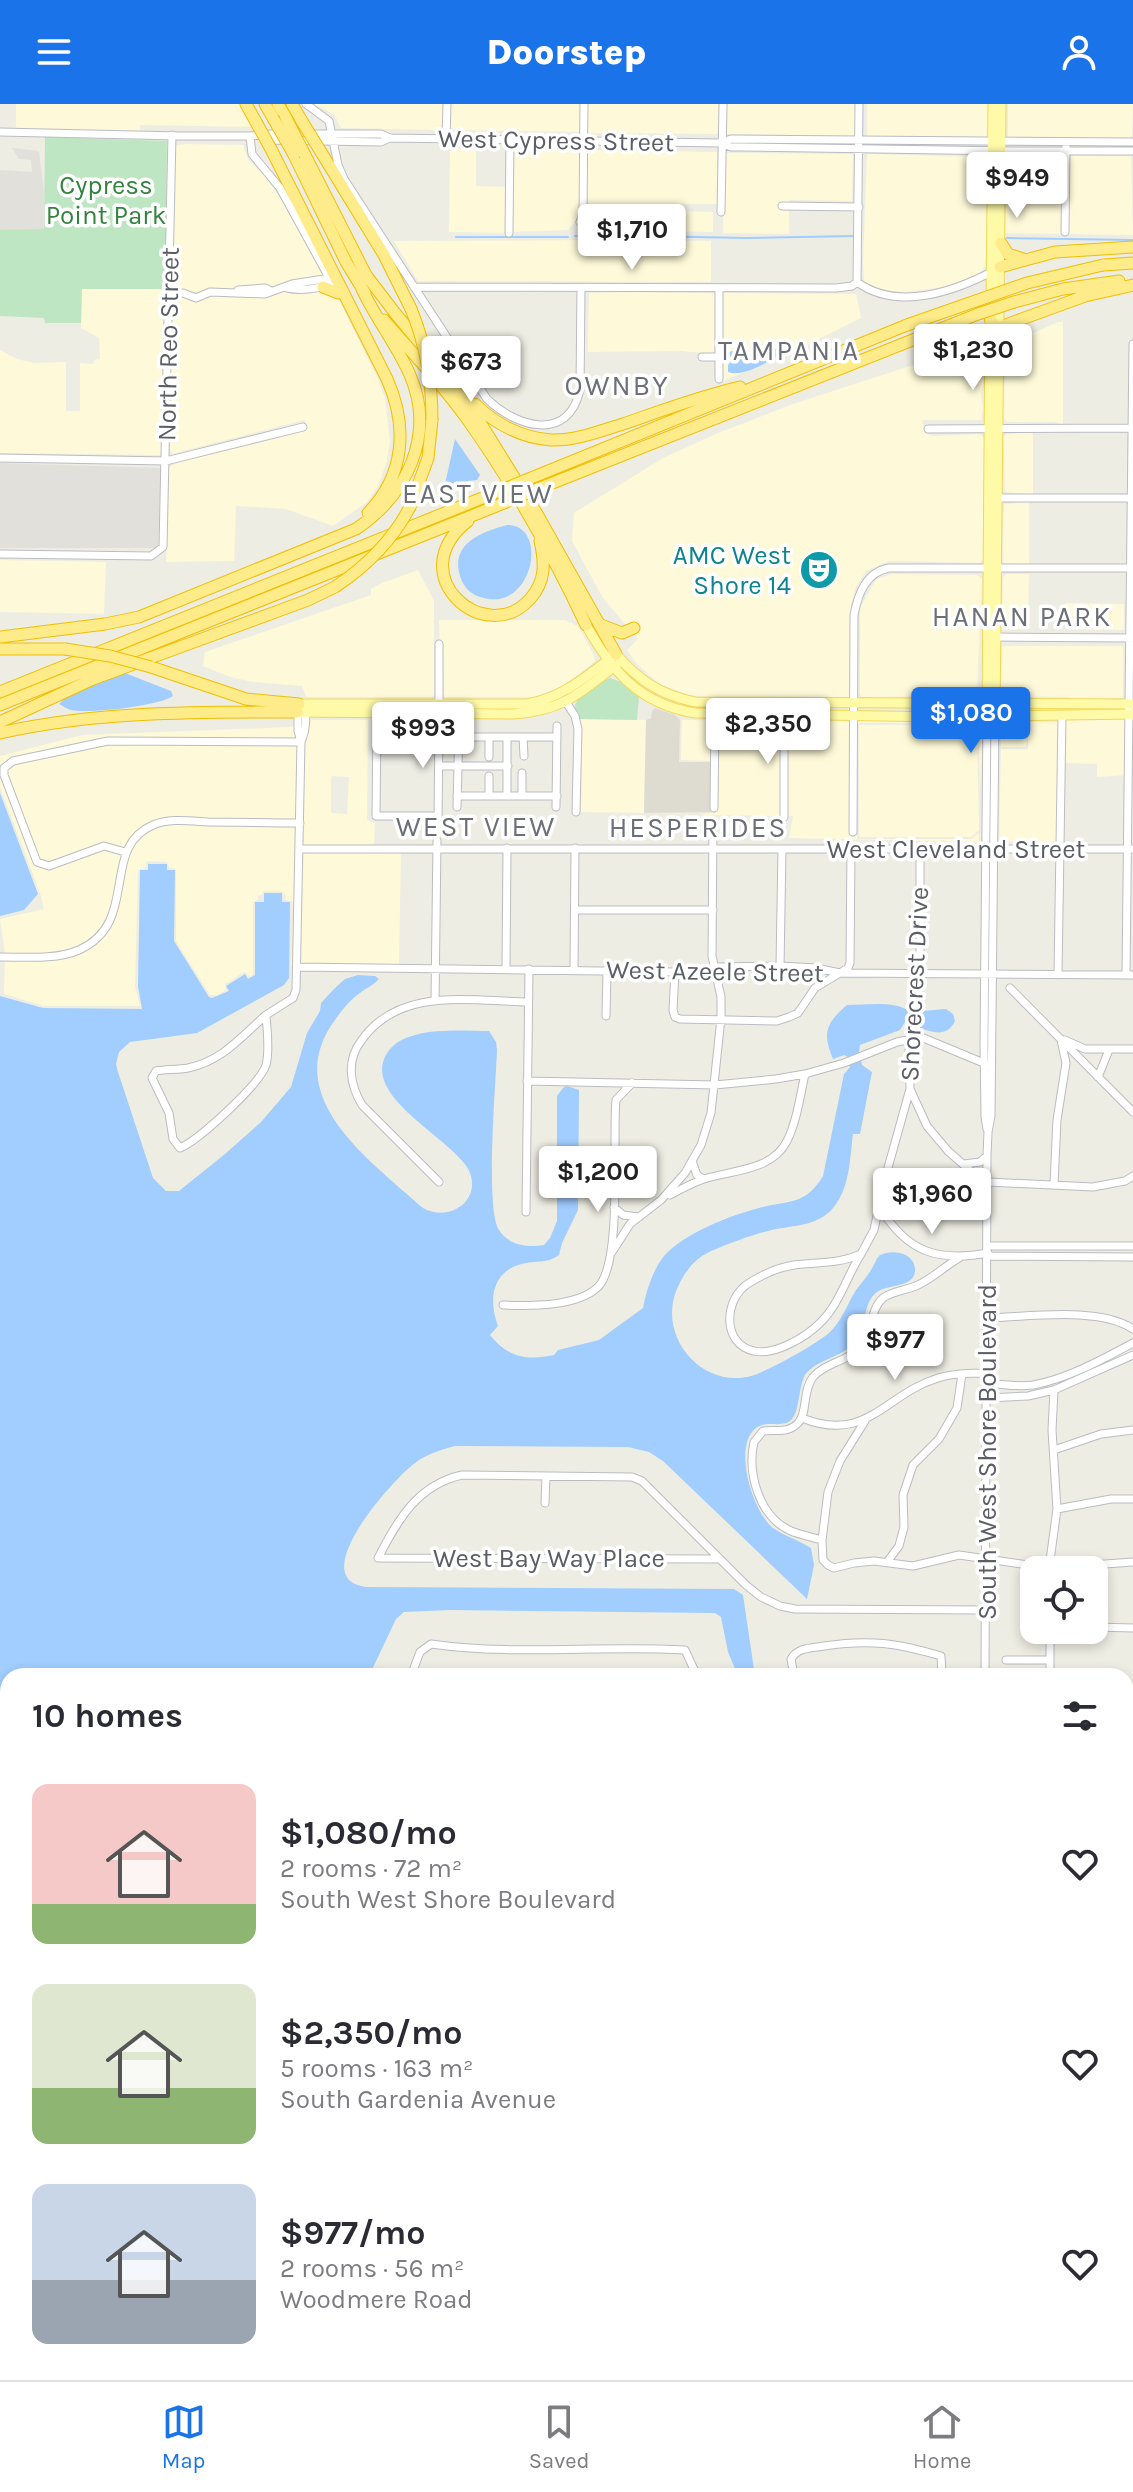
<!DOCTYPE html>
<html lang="en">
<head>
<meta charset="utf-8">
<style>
  :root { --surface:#fff; --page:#f7f7f7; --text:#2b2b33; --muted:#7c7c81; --line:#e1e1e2; --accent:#1a73e8 }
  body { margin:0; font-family:Karla,sans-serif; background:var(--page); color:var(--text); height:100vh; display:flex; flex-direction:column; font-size:30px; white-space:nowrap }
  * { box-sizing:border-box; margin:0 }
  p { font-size:26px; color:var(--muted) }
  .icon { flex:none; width:44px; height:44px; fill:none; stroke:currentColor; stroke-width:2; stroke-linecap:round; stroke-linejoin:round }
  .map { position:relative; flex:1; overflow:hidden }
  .side { position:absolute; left:0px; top:1564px; width:1134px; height:712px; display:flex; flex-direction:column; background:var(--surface); border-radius:24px 24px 0 0; box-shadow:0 4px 12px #0003 }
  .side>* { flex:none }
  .tools { position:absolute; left:1020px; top:1452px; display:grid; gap:16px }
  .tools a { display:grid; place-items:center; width:88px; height:88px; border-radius:16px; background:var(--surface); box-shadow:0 4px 12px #0003; font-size:40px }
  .price { position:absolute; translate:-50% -68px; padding:0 18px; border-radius:8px; background:#fff; color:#222; font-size:26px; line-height:52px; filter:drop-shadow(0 2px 4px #0008) }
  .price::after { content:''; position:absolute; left:50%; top:48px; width:24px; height:18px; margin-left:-12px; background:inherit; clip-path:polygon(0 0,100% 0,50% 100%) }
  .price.active { background:var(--accent); color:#fff }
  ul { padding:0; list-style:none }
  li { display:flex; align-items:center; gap:24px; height:200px; padding:0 32px }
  li span { display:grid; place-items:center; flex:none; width:224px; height:160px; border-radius:16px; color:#555 }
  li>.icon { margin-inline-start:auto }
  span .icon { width:96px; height:96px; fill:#fffc; stroke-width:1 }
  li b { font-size:34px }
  h2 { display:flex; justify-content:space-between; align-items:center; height:96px; padding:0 32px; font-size:34px }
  header { display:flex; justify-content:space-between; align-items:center; height:104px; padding:0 32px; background:var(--accent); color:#fff; font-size:36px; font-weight:800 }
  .tabs { display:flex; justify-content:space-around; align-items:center; height:112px; border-top:2px solid var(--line); background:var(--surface); font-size:22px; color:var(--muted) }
  .tabs a { display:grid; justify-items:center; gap:4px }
  .tabs .active { color:var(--accent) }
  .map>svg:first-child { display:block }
  .commercial { fill:#fef9d8; fill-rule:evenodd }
  .industrial { fill:#e2e0db }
  .education { fill:#dedcd1 }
  .green { fill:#bfe6c3 }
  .water { fill:#a2cdff }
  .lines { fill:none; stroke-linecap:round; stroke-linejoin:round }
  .stream { stroke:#a2cdff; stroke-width:2 }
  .minor-casing { stroke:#bbbcc2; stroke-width:9 }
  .major-casing { stroke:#f3d757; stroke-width:11 }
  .highway-casing { stroke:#f1be00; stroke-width:13 }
  .minor { stroke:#fff; stroke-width:7 }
  .major { stroke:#fffaa7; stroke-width:9 }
  .highway { stroke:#feec8a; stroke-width:11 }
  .highway-bridge-casing { stroke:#f1be00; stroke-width:13; stroke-linecap:butt }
  .highway-bridge { stroke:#feec8a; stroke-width:11 }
  .labels { text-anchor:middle; stroke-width:7; stroke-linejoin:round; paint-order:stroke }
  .street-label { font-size:26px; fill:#5b5e64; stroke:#fff }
  .park-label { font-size:26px; fill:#33833f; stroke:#fff }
  .culture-label { font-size:26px; fill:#0d838f; stroke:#fff; text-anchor:end }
  .neighbourhood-label { font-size:28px; letter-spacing:2px; fill:#6c7076; stroke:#fff }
</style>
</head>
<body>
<header><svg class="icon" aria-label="menu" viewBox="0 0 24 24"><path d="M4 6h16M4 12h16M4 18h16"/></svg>Doorstep<svg class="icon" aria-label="person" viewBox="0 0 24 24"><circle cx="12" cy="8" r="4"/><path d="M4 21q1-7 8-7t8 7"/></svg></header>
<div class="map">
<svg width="1133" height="2276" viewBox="0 0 1133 2276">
  <rect width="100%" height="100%" fill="#eeede3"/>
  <path class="commercial" d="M16,0H241L255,23L140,21V27L16,25Z
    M313,0H443L442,22L438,26L341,24L334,10Z
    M450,0H581V21L578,28L454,26L450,23Z
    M586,0H720V19L717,30L588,29L585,27Z
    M725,0H855L856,28L854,32L727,30Z
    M867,0H989V30L985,33L867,32Z
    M1008,0H1133L1132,32L1130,34H1009L1008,33Z
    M185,40L243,41L248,55L267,75L295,115L339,196L377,273L385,294L390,338L387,357L378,382L367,398L333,422L286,405L236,402L234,457L166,458L169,363L180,358L306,327V318L304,316L172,350L170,345L174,42Z
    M453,44L476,45V82L506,83L505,129L449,128L450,48Z
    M514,45L579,46L580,111L568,126L513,128Z
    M588,46L717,48V100H680L681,107L713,108V128L587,126Z
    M724,49L853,50L852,97L789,96V130L723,129Z
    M867,50L987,53L988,138L985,162L978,171L951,182L899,189L882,187L864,180L863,160Z
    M1063,51L1062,130L1005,129L1008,55Z
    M1070,51L1131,52L1133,131L1066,130Z
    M602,136L711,137V178L418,177L394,137Z
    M82,185H165L161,351L0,349V246L17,255L34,259L66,258V307H80V259L93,260L94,256L100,255L99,234L81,224Z
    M621,188L712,189L715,191L714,250L681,247L588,248L589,189Z
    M723,189L856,190L861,214L791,249L723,277Z
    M1058,218H1063V322L1055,318H1007L1004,314L1005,254H1029V231Z
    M941,252H984L983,281L981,290L983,305L981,316H922L925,329L933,332L980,330L984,334L983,455L979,459L889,457L866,467L856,483L851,500L849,593L721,594L690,591L659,580L636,559L627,546L638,535L603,494L572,437L574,409L663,354L718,329L793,300Z
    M1033,328V391L1005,388L1004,333L1007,330Z
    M1029,398V461L1005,459L1003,458L1004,400Z
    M0,456L106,458L104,510L0,508Z
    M418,466L434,497V591L431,593H306L302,582L253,578L230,573L203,562L205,548L371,491V485L382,479Z
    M893,470L978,471L982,475L977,589L974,592L862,593L860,590V504L876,475Z
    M1007,470H1029L1028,525H1002L1003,473Z
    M1066,499L1124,500V526L1066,525Z
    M439,516H565L578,522L594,551L595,557L564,582L534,593H444L443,564L440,556Z
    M1002,542H1123V594L1077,595L1067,593L1007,592L1001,586Z
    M579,615L646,616L644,709L581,708L582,629Z
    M851,615L852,733L856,732L855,615H983L980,688L979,632L967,619H859L857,621V735H971L979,729V738L789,734L793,712H786V616Z
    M1001,615L1028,616L1026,643H1001Z
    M1064,615H1126V671L1097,673V660L1063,659Z
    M307,616H368L367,716L375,719L374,742H302L303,640ZM333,672L349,673L347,710L332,709L331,707V673Z
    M682,616L781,617L782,712L698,711L712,709V657L681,656Z
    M1028,618H1061L1057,739L999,737L1001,645H1028Z
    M295,620L298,635L107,634L13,654L6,658L2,663L1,672L35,760L50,764L104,745L122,750L117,787L111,809L95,832L77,844L67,846L43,850H5L0,815L44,805L40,789L0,683V652L82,631L291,623Z
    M859,621H966L977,633L979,726L971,733H859Z
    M108,639L298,640V716L175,715L136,729L124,745L109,740L49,759L38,756L5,668L6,665L14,660Z
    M175,720L297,722L295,862H291L294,803L292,797L285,796L286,792L282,787H263L262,791L258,792V796L253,798V870L250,872L244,868L225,880L226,886L217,891H210L176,837V765L169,763L167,758L147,757L146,763L138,766L135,882L140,902H44L4,890L5,856L68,852L105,827L116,811L119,800L127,749L139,733L154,724Z
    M401,747L399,861L300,860L302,748Z"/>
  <path class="industrial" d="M12,44L39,47L44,87V126H0V66L32,68L31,56L19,55Z
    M0,359L161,364L158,444H0Z"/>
  <path class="education" d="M655,604L675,611L680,616L679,658H710V708L644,709L646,616L651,614L652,607Z"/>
  <path class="green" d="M45,33L167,37L165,185H82L81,219H45L44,214L0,212V126L44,125Z
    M610,574L621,578L639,592L637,616L579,615C578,612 575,607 575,603C576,591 601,577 610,574Z"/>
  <path class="water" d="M785,243L788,245L786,247C772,256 744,274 728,268V261L732,256L729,249L731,247L745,251L751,249L752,245H778L780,248Z
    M455,335L480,371L477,376L468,377L450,386L445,380Z
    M507,421C550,420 533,511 480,493C470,490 463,482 460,472C450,440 481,428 507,421Z
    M125,569L171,587L173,592C159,602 89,610 71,606C69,606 61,601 59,600L70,589Z
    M0,689L38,790L24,806L0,812Z
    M148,760H167V766H175L174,837L209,893L212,894L229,887L226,882L245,870L248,875L255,871V798H264V789H282V798H290L289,874L284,881L197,929L130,938L119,948L116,960L118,968L153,1074L166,1087H179L225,1050L261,1018L291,983L307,929L320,907L321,899L334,885L345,875L358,871L375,872L379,875C374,881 366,884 360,889C350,896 342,906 335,916C278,993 372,1058 423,1104C452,1120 485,1093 467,1063C448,1033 363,992 386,951C402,921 460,927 489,927L496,938L497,946C496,978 485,1105 499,1126C508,1141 528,1144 544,1141L550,1134L557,1117V992L563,984L567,982L579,986L578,1106L562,1139L559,1151C547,1160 536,1156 522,1160C492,1167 488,1196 498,1222L490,1231C507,1253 527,1257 554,1251L558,1246L599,1236L643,1204C646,1187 653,1166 664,1152C683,1130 731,1111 759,1104C788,1096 805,1102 823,1072L844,970L850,963L848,953L844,951L833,955C822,929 826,919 847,901C866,901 896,896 910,908L946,905L953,910L955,917C947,933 934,929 920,924L918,918H905L900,926L860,941L859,947L862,961L872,968L860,1030H853C850,1053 850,1081 836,1100C822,1121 799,1121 776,1125C760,1128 716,1143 702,1152C688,1161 676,1182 673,1198C665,1242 707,1284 751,1272C766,1268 821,1238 831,1227C842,1216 848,1199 856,1186C861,1179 867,1173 871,1166C875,1160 875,1156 880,1151C892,1145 913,1148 915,1164C917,1184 888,1180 877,1188C861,1200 868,1225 851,1242C838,1254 816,1256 805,1271C798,1283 800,1310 790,1317C780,1324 766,1316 756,1324C732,1342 753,1408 773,1424C784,1432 799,1436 811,1444L814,1461L807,1495L663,1357L649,1348L628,1343L455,1342C440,1346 427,1350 415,1359C394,1374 303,1475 366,1483L734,1485L743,1491L755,1572H738L728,1548L721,1513L715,1509L450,1506L404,1508L396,1515L369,1572H8V2268H339L320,2276H0V892L43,904L142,905L138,882L140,766H148Z"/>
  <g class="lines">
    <path class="stream" d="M575,132H639
      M646,132L745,134L853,132
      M456,133H568
      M1007,134L1133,136"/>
    <g class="minor-casing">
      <path id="minor" d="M306,0L329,17L338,61L344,75L487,295C516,323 568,339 580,286L581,184
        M0,28L180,32H250L281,29
        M310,30H381L390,34L721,39L731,43H742L1009,47H1133
        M250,32L252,50L280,84L332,179C320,185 300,187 287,184
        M446,35L447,0
        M264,36L381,38L390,34
        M721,39L731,35L1133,38
        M782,102L859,103
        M721,108L723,0
        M580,118L583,110L584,0
        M1065,128L1066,42
        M509,129L510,36
        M857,178L859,0
        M857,178C898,208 956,187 995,166
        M414,183L836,184L852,182L857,178
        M238,186L265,184L271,187
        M168,189H183L196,194L210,188L265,190L292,180L330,174
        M702,253H719
        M719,275V184
        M928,325L1133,324
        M0,354L166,357L303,323
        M998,394H1133
        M0,450L151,452L163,443L172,31
        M996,533L1131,534
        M439,540V601
        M566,598L575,612L578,625L576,708
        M784,611V713
        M987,612L984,942L985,1013L987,1025
        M377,619L376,712H438
        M459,633H557
        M489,633V653
        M507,633V692
        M523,633L524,652
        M301,638C305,628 308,615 303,605
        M376,643H439
        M439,662H508
        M522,669V692
        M489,672V692
        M457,692H557
        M457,703L459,622
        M556,703L557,622
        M714,704L715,611
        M438,722L439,610
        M853,728L854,511C858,490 866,468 889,464H1133
        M300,745H1133
        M125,748L104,742L49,762L37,758L4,671V664L13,657L108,637L301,638
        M575,806H713
        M0,853C25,853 56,856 79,846C141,818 99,744 153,721C169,714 190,717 208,718C239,718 269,719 300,719
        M780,862L782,745
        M297,863L675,868L701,867L715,863L780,862L816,864L840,869L1133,871
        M506,864L507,744
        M574,866L575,744
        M675,868L673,906L675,913L680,915L777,917L789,913L798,909L815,884L848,864L850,859L851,745
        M1058,871L1062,611
        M1126,871L1133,240
        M1010,884L1133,1008
        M435,897L437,737
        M266,911C267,926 270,946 266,961C260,980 199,1036 180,1044L173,1035L169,1009L152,974L156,967C166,965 177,966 188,964C222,957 241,933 266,911Z
        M266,911L293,894L296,886L301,638L298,627V605
        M606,912L607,866
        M1065,936L1085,945H1133
        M1098,973L1109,946
        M527,977L715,981L776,975L805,970L844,959L897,938L921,933L991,962
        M910,985L927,1022L948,1047L973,1069L986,1095
        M692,1057L697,1071L703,1075
        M964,1060L980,1058L987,1052
        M439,1078L362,1001C350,981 346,957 361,937C399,882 470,897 528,898
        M988,1078L1093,1083L1125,1077L1133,1072
        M1054,1080L1057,1016L1066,959L1061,936
        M670,1091C681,1085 692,1079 704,1075C732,1066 772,1067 787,1037C797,1017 800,992 805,970
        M614,1103L623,1111L638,1113
        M881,1105C908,1149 939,1158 988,1149
        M526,1108L529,865
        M988,1142H1133
        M612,1148L630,1120L661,1096L685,1069L701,1041L711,1009L721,914V893L712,852L713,717
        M861,1150L874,1126L884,1078L910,985L909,947L920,871V745
        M861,1150C847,1172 839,1201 820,1219C806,1233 774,1252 754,1247C721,1240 724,1194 749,1179C762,1171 780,1163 794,1161C818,1158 839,1160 861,1150Z
        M988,1152L1133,1153
        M503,1201C530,1202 577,1203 598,1183C623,1158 612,1035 616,996L632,979
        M987,1214C1028,1213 1099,1202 1133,1225
        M988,1279C1003,1281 1018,1283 1033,1281C1067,1275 1103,1255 1133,1239
        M988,1294L1028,1292L1054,1286L1133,1251
        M802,1314C867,1340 885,1290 938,1274C954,1269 972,1269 988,1269
        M865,1317L840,1357L828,1388L822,1436L823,1456L828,1461L834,1464L854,1459L874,1457L913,1462L959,1451L1049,1464L1133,1458
        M1054,1346L1101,1330L1133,1326
        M545,1399L546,1372
        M1057,1405L1111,1395H1133
        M822,1436C812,1433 801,1431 791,1427C759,1413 747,1369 754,1338L763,1327C776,1325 788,1330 798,1319C808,1309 802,1287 813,1273C827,1257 851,1258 863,1239C872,1226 871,1204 883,1194C892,1187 908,1186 918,1181C933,1174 945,1162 959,1154
        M720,1455L378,1454C398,1416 417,1381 462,1371L632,1373L642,1377L746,1481L761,1493L780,1502L795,1505L985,1506
        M887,1458L899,1442L904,1423L903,1391L913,1361L939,1335L957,1304L962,1270
        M1049,1464L1057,1405L1052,1326L1054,1286
        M1094,1523L1133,1524
        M1006,1556H1050
        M411,1572L420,1548L431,1540C515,1552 600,1541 685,1546L697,1572
        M794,1572L791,1555C798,1543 812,1544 824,1542C870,1535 897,1539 941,1552L942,1572
        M985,1572L987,1052L988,1028L991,1012L995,612
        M1050,1572V1531L1053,1526
        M1126,1584L1133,1585
        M1126,1670H1133
        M1126,1843H1133
        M1126,1914H1133
        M1126,1982H1133
        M1126,2121H1133
        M1126,2258H1133
        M1031,2268L1035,2276
        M602,2276L604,2268
        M699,2276V2268"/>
    </g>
    <g class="major-casing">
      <path id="major" d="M991,197L993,0
        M586,521C612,567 639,600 695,609L941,613L1133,610
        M299,600H527C563,594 588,571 616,550C638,576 661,591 695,598L1133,600
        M297,608L513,610C562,607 579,590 616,561
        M987,612L990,216
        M995,612L1001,0"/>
    </g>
    <g class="highway-casing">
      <path id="highway" d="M246,0L256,18
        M265,0L273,14
        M278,0L286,14
        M292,0L303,19
        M272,47L387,275C408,322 405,371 368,409
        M321,48L384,151L411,205
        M294,51L346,158L365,189
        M305,51L366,171L395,209L463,291L537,410L616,550
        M1001,139L1008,150L1023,155
        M1103,161L1133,159
        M1000,163L1055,148L1133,143
        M323,183L338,189
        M1014,198L1063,185L1119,177
        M990,214L993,220L1000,223L1085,192L1133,181
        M384,216C413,250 445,283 470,319C515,383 553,451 586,521
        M475,300C495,320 522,334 551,336C575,337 600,327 623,320C661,307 700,292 740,283
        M531,374L907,221
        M535,386L978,210
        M410,403L428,354L432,316
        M468,417C400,470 485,545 530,495C546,477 545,459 540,437
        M601,521L622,529L634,524
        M0,533L105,520L139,513L356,425C407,391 436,331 410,271C397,241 376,215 362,185
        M0,545H65
        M151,563L246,595L299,600
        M0,588L497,388
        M0,601L504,399
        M0,618L93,575L308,496L335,483
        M0,629C98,607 197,608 297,608"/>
    </g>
    <use href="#minor" class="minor"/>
    <use href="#major" class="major"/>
    <use href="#highway" class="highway"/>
    <g class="highway-bridge-casing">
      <path id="highway-bridge" d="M273,14L294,51
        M286,14L305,51
        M256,18L272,47
        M303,19L321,48
        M411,205C426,241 432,277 432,316
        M978,210L1014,198
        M907,221L1027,179L1103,161
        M497,388L531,374
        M504,399L535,386
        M335,483C367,462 392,437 410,403
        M65,545L110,552L151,563"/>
    </g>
    <use href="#highway-bridge" class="highway-bridge"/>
  </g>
  <defs>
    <g id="theatre-disc" transform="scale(2)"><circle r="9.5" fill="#0f9aa8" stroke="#fff"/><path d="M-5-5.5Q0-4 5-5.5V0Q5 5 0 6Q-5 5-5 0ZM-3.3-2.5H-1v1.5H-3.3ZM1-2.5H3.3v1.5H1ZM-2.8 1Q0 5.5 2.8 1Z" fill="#fff"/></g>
  </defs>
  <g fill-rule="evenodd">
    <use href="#theatre-disc" x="819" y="466"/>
  </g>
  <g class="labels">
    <g class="street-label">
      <text transform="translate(556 36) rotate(1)" y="9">West Cypress Street</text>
      <text transform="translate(168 240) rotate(-89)" y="9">North Reo Street</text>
      <text x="956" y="754">West Cleveland Street</text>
      <text transform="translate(715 867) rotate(1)" y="9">West Azeele Street</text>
      <text transform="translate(914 880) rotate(-87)" y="9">Shorecrest Drive</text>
      <text transform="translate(987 1348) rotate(-90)" y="9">South West Shore Boulevard</text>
      <text x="549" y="1463">West Bay Way Place</text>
    </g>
    <g class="park-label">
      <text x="106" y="90">Cypress<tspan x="106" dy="30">Point Park</tspan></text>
    </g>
    <g class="culture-label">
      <text x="791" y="460">AMC West<tspan x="791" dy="30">Shore 14</tspan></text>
    </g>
    <g class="neighbourhood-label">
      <text x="789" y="256">TAMPANIA</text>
      <text x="617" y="291">OWNBY</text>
      <text x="478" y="399">EAST VIEW</text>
      <text x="1022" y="522">HANAN PARK</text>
      <text x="476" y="732">WEST VIEW</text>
      <text x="698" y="733">HESPERIDES</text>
    </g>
  </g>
</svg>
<div class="tools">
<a><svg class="icon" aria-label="locate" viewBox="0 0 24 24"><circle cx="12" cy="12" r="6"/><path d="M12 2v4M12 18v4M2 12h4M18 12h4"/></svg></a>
</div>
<b class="price" style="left:1017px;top:116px">$949</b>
<b class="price" style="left:632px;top:168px">$1,710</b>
<b class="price" style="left:973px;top:288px">$1,230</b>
<b class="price" style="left:471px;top:300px">$673</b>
<b class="price active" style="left:971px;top:651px">$1,080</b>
<b class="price" style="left:768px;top:662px">$2,350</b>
<b class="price" style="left:423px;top:666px">$993</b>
<b class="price" style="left:598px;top:1110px">$1,200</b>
<b class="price" style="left:932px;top:1132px">$1,960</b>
<b class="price" style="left:895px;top:1278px">$977</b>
<section class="side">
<h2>10 homes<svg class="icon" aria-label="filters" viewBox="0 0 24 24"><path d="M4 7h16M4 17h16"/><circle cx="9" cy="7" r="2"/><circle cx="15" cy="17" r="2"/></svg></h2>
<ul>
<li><span style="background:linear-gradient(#f6c9c9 75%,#8fb573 0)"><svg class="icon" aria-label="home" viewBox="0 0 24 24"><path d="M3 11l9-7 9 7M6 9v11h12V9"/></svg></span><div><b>$1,080/mo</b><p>2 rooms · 72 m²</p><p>South West Shore Boulevard</p></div><svg class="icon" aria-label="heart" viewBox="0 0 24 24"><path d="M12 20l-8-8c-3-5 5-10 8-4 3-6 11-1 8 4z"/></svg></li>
<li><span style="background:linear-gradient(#dfe7d0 65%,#8fb573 0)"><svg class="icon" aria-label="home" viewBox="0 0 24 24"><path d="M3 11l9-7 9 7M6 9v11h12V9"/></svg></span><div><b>$2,350/mo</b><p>5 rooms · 163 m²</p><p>South Gardenia Avenue</p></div><svg class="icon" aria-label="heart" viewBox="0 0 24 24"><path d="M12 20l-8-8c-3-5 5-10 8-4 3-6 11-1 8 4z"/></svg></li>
<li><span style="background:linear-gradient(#c9d6e8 60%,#9aa5b1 0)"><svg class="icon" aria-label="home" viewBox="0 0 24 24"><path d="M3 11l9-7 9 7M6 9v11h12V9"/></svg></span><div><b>$977/mo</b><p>2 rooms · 56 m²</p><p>Woodmere Road</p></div><svg class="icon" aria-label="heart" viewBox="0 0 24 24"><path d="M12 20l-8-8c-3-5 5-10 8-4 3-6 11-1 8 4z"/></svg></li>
</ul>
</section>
</div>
<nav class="tabs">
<a class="active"><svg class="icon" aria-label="map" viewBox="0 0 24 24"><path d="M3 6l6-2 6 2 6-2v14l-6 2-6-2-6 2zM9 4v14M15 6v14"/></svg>Map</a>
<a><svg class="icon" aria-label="saved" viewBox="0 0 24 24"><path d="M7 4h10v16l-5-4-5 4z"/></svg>Saved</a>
<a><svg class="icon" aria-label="home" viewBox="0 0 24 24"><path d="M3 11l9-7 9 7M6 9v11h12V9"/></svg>Home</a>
</nav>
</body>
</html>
